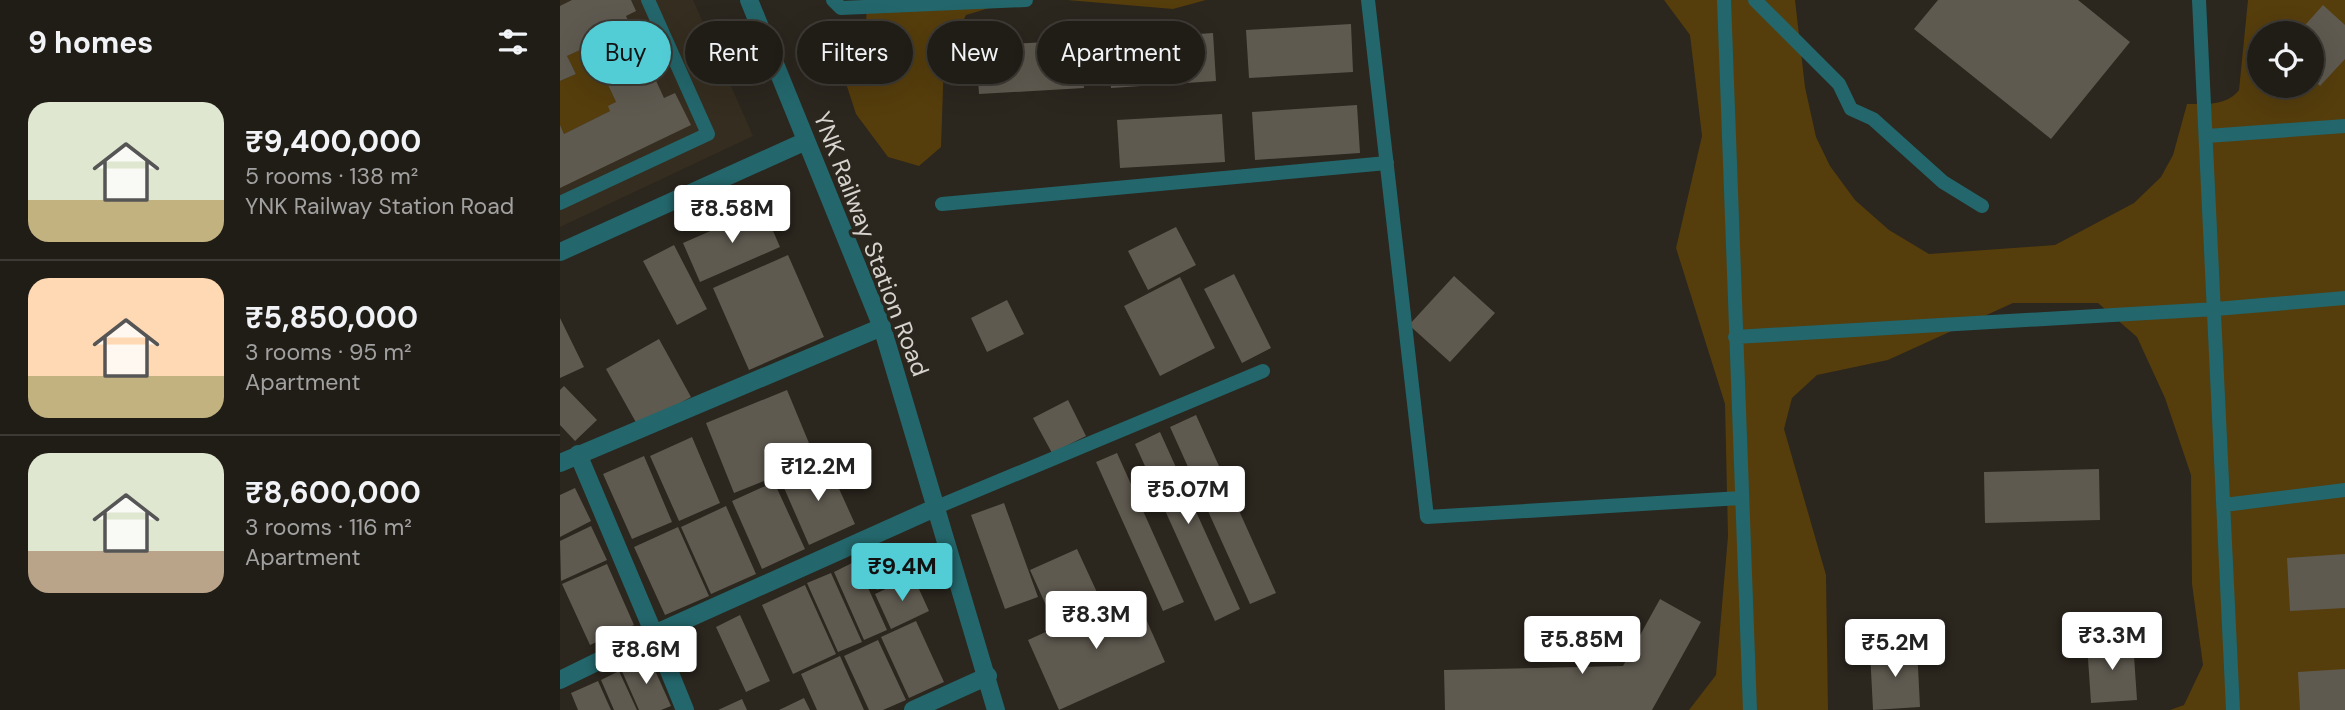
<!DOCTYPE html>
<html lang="en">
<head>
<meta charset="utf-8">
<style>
  :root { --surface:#201c16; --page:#2d2923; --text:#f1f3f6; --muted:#a2a1a1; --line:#3d3a35; --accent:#52ccd5 }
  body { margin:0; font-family:"DM Sans",sans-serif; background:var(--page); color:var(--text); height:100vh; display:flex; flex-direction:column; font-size:26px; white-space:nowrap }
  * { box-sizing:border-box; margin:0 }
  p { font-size:23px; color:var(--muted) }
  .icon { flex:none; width:38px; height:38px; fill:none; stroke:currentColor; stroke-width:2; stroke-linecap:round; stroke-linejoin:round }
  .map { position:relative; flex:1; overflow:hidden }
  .side { display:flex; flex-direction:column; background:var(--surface); width:560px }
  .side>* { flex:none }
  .guide { position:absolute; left:21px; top:21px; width:665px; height:63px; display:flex; gap:14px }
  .tools { position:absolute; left:1687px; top:21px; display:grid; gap:14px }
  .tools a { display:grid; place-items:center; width:77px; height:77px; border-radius:50%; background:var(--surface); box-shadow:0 7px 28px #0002,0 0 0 2px var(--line); font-size:35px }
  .price { position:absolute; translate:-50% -60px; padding:0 16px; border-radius:7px; background:#fff; color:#222; font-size:23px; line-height:46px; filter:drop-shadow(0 2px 4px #0008) }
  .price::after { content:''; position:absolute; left:50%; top:42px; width:21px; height:16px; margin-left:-10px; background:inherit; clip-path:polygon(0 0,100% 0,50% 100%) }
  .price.active { background:var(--accent); color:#111 }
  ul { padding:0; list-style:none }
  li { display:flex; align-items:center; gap:21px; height:175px; padding:0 28px }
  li+li { border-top:2px solid var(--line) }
  li span { display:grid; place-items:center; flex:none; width:196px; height:140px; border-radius:21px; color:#555 }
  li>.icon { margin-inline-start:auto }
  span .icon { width:84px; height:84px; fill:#fffc; stroke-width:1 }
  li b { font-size:30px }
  h2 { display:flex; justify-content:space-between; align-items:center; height:84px; padding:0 28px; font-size:30px }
  .pill { padding:0 24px; border-radius:32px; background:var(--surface); box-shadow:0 7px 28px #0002,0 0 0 2px var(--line); font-size:24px; line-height:63px }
  .pill.active { background:var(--accent); color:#111 }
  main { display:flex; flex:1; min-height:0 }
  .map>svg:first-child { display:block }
  .built { fill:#352d1f }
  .green { fill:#553d0c; fill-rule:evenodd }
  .building { fill:#5f5a50 }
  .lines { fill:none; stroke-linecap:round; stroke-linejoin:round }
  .service { stroke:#23666b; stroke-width:14 }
  .minor { stroke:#23666b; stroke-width:18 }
  .labels { text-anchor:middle; stroke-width:7; stroke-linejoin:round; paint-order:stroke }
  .street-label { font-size:24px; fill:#d6d3ce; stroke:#2b261e }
</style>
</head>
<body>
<main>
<section class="side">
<h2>9 homes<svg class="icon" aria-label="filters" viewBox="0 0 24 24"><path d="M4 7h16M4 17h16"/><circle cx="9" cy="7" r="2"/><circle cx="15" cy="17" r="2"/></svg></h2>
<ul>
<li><span style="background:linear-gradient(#dfe7d0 70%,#c2b280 0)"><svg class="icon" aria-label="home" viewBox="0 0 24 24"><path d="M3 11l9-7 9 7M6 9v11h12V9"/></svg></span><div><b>₹9,400,000</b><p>5 rooms · 138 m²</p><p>YNK Railway Station Road</p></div></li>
<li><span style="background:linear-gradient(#ffd9b3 70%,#c2b280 0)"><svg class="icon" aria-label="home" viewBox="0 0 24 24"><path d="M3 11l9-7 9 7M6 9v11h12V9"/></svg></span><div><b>₹5,850,000</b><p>3 rooms · 95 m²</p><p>Apartment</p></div></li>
<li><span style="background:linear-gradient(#dfe7d0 70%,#b9a48a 0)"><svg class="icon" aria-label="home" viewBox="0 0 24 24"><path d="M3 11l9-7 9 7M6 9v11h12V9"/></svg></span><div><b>₹8,600,000</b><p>3 rooms · 116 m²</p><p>Apartment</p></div></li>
</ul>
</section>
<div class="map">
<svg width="1785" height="710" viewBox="0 0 1785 710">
  <rect width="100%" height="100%" fill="#2b261e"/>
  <path class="built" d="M0,0H133L193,136L0,227Z"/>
  <path class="green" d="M307,0H456L406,15L384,59L381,147L359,166L328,157L296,114L280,65L306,26Z
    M507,0H646L613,9Z
    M1104,0H1235L1245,87L1256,137L1270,166L1295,200L1329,230L1369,254L1495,245L1574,203L1601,177L1613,155L1627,104C1645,104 1667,106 1679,90L1688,0H1785V710H1610L1624,705L1643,665L1632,584L1631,475L1605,398L1577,337L1538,303H1453L1328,360L1257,375L1232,398L1224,429L1266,575L1268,710H1129L1156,675L1168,536L1165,404L1116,248L1142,136L1130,35ZM1699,33H1752V86H1699Z
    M20,50L25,59L34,55L56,102L50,111L4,134L0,126V81L16,74L7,56Z"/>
  <path class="building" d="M12,0H71L76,11L66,16L104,98L115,93L131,125L0,188V125L4,134L50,111L48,106L56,102L34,55L25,59L20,50L7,56L16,74L0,81V6Z
    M1378,0H1518L1570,42L1491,139L1354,29Z
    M1763,5L1785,25V59L1760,86L1752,78V33H1738Z
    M791,24L793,72L689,78L686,30Z
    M653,33L656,81L551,88L548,40Z
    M521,40L524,88L419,94L416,46Z
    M797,105L800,153L695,160L692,112Z
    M662,114L665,162L560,168L557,120Z
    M203,208L220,247L140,282L123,243Z
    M616,227L636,265L588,290L568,251Z
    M114,245L147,309L117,325L83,261Z
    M228,255L264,337L189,370L153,288Z
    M674,274L711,348L682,363L644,289Z
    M894,276L935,313L890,362L849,325Z
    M620,277L655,348L600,376L564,306Z
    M447,300L464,334L427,352L411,318Z
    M0,318L24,367L0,378Z
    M99,339L131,397L78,426L46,369Z
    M4,386L37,420L15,441L0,425V390Z
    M227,390L256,460L174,493L146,423Z
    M508,400L526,436L492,453L473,418Z
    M636,415L716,593L690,604L610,427Z
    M600,432L680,609L655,621L575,444Z
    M132,437L160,503L119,521L90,456Z
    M557,453L624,602L603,611L536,462Z
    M84,456L112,522L72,539L43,474Z
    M266,460L295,524L249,545L221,481Z
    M1539,469L1540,520L1425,523L1424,472Z
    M214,482L245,549L202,569L172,501Z
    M15,488L31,521L0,537V495Z
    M444,503L478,597L445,609L411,515Z
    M166,506L196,574L151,594L121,527Z
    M31,526L47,560L1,581L0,541Z
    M118,527L149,596L105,615L74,547Z
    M327,545L342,578L317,590L302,556Z
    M517,549L541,601L494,623L470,570Z
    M1785,554V608L1730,611L1727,558Z
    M296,561L327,630L304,640L274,572Z
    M47,564L74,625L30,645L2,584Z
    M271,573L302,642L278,652L247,583Z
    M353,576L369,611L331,629L315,594Z
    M245,585L276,654L233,674L202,605Z
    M574,592L605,662L499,710L468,640Z
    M1100,599L1141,622L1092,710H885L884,670L1063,666Z
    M180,615L210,681L186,692L156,627Z
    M356,621L384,682L349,698L321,637Z
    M318,640L346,700L323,710H309L284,656Z
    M1573,641L1577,700L1531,703L1527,644Z
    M1357,647L1360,707L1313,710L1310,651Z
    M280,656L304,710H257L241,674Z
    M89,657L111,706L101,710H79L61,669Z
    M1785,669V710H1740L1738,672Z
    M59,671L77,710H54L41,680Z
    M38,681L51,710H18L11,693Z
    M244,698L250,710H219Z
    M182,699L187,710H158Z"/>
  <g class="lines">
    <path class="service" d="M273,0L281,8L466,0
      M808,0L867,517L1181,498
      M1164,0L1190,710
      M1195,0L1279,84L1291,109L1313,119L1383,182L1422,206
      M1639,0L1673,710
      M1647,136L1785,126
      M0,203L148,134L88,0
      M382,204L827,163
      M1175,337L1656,309L1785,298
      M1664,505L1785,490
      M377,507L703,371"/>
    <path class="minor" d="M189,0L322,327L436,710
      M0,252L246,141
      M0,463L322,327
      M0,680L94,634L18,454
      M125,710L94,634L377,507
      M353,710L428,676"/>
  </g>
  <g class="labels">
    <g class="street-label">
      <text transform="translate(311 244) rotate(69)" y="8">YNK Railway Station Road</text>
    </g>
  </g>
</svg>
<div class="tools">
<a><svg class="icon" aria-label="locate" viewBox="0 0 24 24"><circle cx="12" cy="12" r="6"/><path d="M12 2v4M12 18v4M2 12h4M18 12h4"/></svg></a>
</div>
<b class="price" style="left:172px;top:245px">₹8.58M</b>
<b class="price" style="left:258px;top:503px">₹12.2M</b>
<b class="price" style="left:628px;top:526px">₹5.07M</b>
<b class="price active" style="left:342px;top:603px">₹9.4M</b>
<b class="price" style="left:536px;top:651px">₹8.3M</b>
<b class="price" style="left:1552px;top:672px">₹3.3M</b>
<b class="price" style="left:1022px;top:676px">₹5.85M</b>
<b class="price" style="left:1335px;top:679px">₹5.2M</b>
<b class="price" style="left:86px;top:686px">₹8.6M</b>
<div class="guide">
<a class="pill active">Buy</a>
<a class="pill">Rent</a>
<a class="pill">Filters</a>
<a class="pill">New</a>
<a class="pill">Apartment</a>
</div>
</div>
</main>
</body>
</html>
